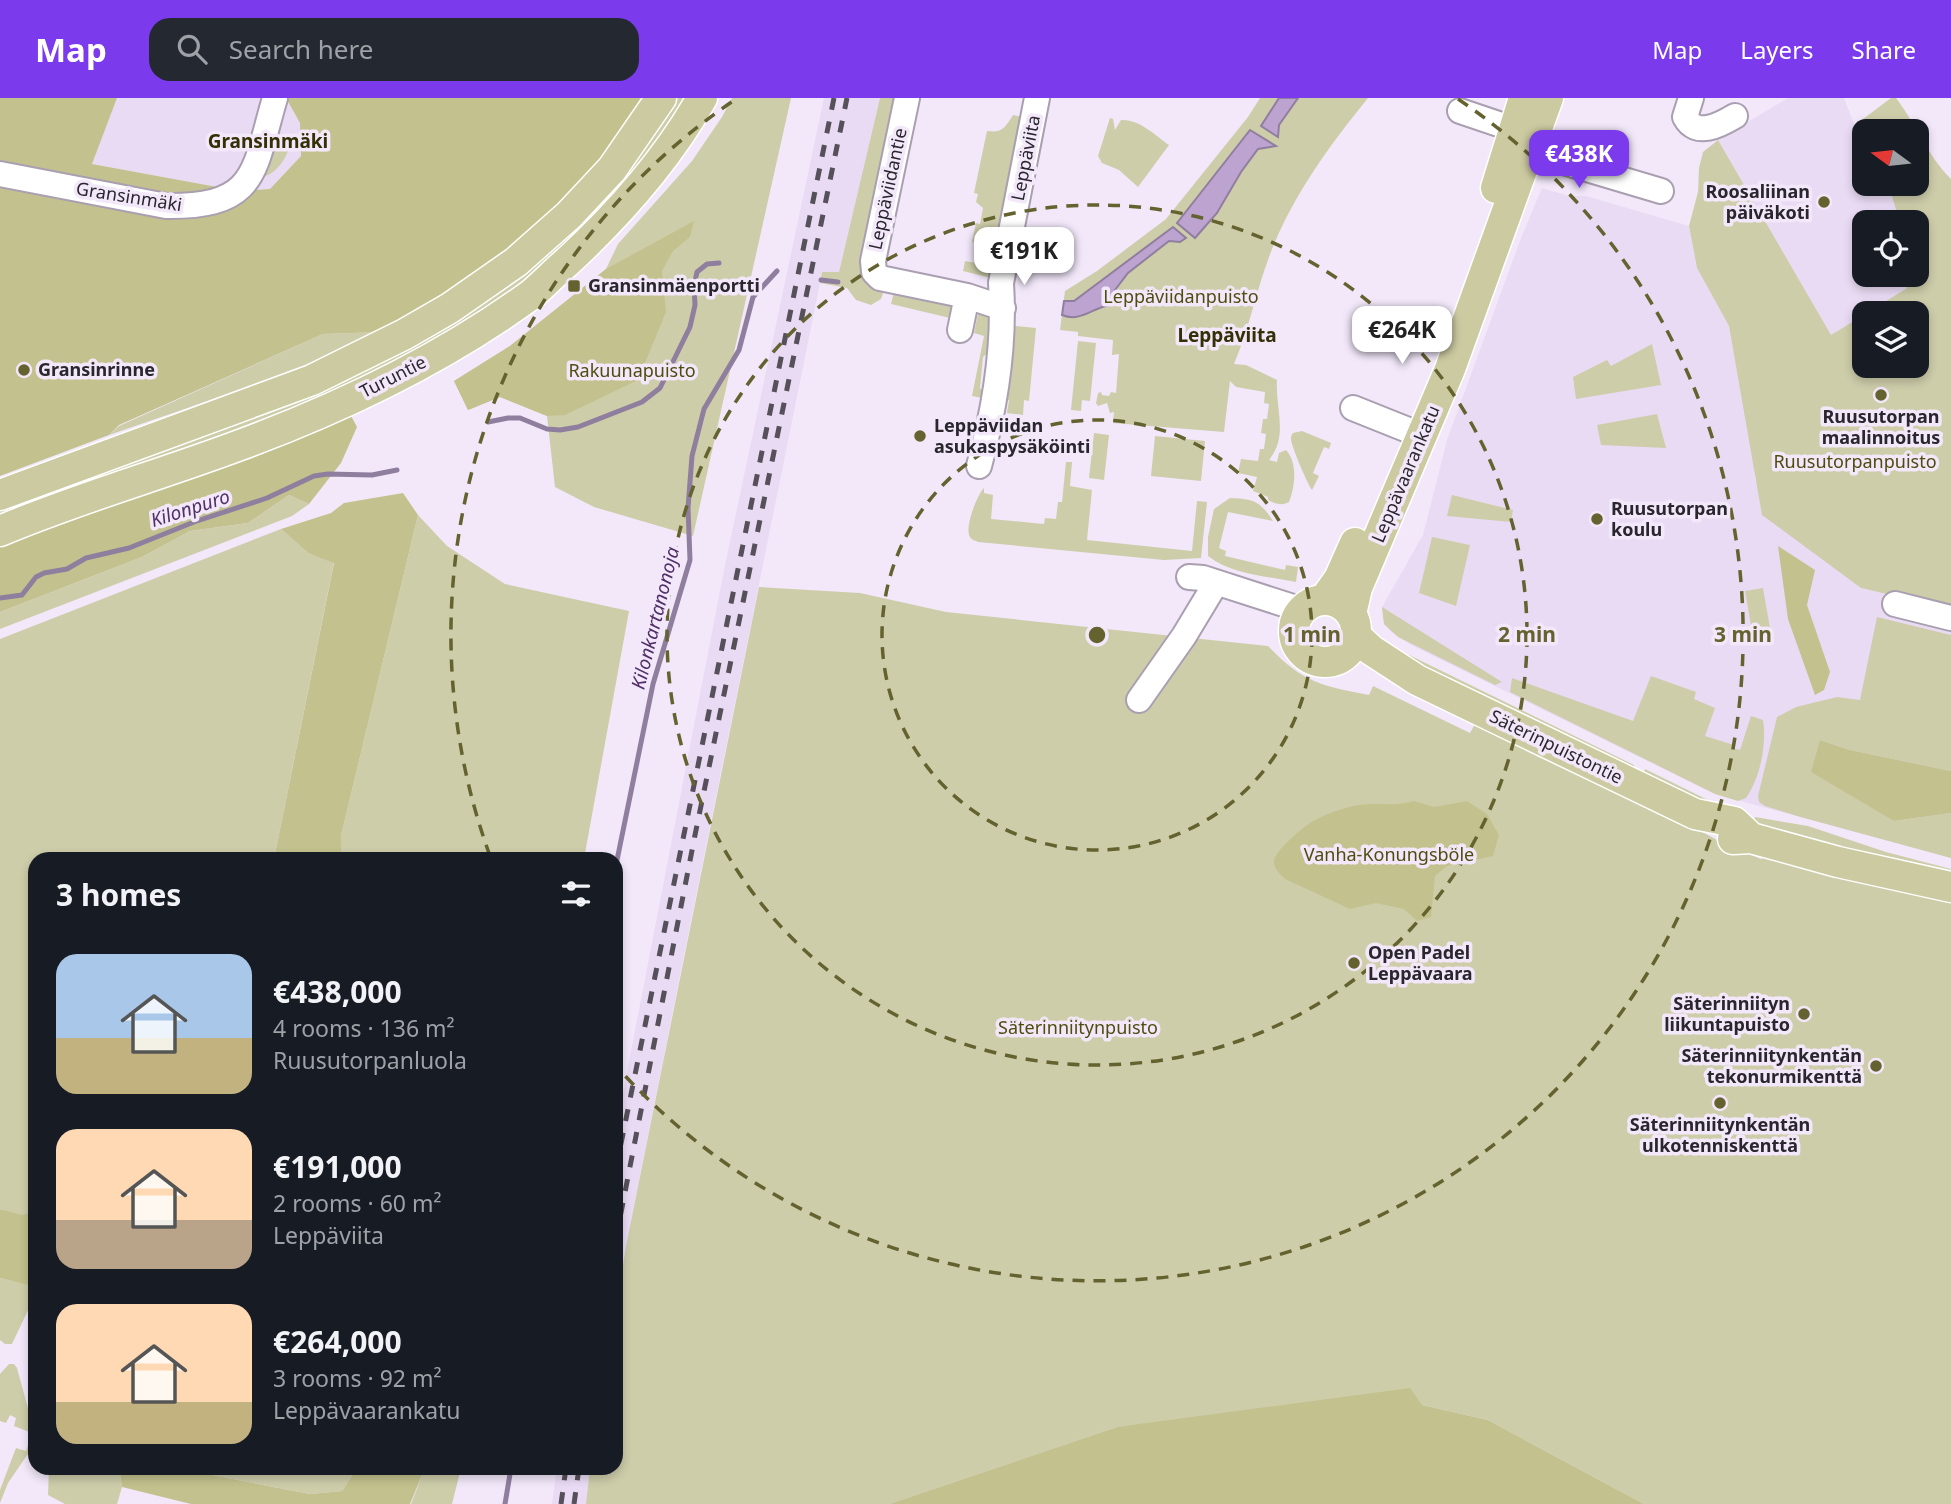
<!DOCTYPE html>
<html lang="en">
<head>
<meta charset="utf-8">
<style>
  :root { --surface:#171b24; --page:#242831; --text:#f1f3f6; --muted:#9ea1a6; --accent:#7c3aed }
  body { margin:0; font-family:"Noto Sans",sans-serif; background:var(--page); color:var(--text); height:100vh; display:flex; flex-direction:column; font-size:26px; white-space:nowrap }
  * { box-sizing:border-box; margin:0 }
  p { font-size:23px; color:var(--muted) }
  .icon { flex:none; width:38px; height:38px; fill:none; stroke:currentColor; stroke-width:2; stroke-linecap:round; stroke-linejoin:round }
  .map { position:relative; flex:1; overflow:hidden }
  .drawer { position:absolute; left:28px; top:754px; width:595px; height:623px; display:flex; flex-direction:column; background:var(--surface); border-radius:21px; box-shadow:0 4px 10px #0003 }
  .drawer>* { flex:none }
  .needle { width:46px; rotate:285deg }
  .buttons { position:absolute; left:1852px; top:21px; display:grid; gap:14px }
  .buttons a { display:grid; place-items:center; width:77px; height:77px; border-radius:14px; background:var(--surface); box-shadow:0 4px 10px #0003; font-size:35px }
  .price { position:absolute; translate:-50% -60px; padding:0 16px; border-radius:14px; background:#fff; color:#222; font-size:23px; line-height:46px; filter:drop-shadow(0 2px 4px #0008) }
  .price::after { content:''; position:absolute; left:50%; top:42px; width:21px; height:16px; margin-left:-10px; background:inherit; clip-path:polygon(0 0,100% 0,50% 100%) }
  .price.current { background:var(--accent); color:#fff }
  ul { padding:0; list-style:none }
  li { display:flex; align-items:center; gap:21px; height:175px; padding:0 28px }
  li span { display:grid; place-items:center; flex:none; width:196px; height:140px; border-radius:21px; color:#555 }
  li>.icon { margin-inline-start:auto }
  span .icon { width:84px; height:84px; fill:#fffc; stroke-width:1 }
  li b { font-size:30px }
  h2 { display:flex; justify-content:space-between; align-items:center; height:84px; padding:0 28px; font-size:30px }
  header { display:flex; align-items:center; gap:42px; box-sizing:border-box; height:98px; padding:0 35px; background:var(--accent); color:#fff }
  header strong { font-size:33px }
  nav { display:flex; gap:38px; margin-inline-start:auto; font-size:24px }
  .search { width:490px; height:63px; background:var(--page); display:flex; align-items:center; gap:18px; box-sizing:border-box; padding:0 24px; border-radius:21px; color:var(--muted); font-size:26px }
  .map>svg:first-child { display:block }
  .built { fill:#e9dbf4 }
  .green { fill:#cdcdaa }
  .forest { fill:#c3c28e }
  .water { fill:#bca3d0; stroke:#907e9f; stroke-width:2 }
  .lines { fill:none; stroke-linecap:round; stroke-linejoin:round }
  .stream { stroke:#907e9f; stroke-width:5 }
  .minor-casing { stroke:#a99fb1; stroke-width:28 }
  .major-casing { stroke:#fff; stroke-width:33 }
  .minor { stroke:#fff; stroke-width:24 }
  .major { stroke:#cccaa1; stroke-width:30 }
  .rail { stroke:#555059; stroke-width:5; stroke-dasharray:12 12; stroke-linecap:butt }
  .ring { fill:none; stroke:#64622f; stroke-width:3.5; stroke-dasharray:12 9 }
  .poi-dot { fill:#64622f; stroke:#f2e8fa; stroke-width:2.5 }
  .labels { text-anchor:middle; stroke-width:7; stroke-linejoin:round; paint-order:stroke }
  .street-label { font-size:18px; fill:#2a262d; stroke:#f2e8fa }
  .poi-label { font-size:18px; font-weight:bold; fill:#2a262d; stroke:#f2e8fa; text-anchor:start }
  .park-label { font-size:18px; fill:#4f4c0e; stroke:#f2e8fa }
  .neighbourhood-label { font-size:19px; font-weight:bold; fill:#323004; stroke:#f2e8fa }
  .water-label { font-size:19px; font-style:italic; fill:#512f67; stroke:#f2e8fa }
  .centre { fill:#64622f; stroke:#f2e8fa; stroke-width:3.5 }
  .ring-label { font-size:21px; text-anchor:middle; font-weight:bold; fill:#64622f; stroke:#f2e8fa; stroke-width:7; stroke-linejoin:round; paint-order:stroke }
</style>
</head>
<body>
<header>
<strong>Map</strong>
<div class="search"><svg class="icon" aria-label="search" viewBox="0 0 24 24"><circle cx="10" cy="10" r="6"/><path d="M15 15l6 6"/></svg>Search here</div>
<nav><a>Map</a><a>Layers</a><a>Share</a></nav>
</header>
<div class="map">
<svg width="1951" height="1406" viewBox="0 0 1951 1406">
  <rect width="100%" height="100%" fill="#f2e8fa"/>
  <path class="built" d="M117,0H286L300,25L301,58L270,91L239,93L91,66Z
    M824,0H880L839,174L822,175L680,877L626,1148L616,1210V1031L724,472Z
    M1788,0H1844L1858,36L1864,34V86H1888L1900,123L1864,124V177H1906L1907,190L1831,238L1718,42Z
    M1542,90L1569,98H1586L1689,128L1697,170L1729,228L1754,365L1755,382L1832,466L1861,490L1951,511V760L1715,696L1411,547L1390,533L1384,526L1382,509L1423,437L1447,342L1521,140Z
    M557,1370H590L586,1406H552Z"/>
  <path class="green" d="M677,0H684C618,122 499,214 377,275C350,289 321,299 293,310C197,350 98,383 0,419V411L403,251L662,23Z
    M732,0H791L693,438L594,409L555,389L547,318L500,299L468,312L454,283L510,248L606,171L618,146L692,63L722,19Z
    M880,0H895L861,168C859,185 870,188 884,192L881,201L871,207L856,202L847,190L820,185L822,174H839Z
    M1260,0H1368C1329,48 1291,100 1269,159C1256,194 1249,231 1234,266L1246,267L1277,282C1275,310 1289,338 1269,362L1277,364L1279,355L1286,352C1298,365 1295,389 1289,404C1281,408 1275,406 1268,402V399L1253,393L1257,379L1238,375L1241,361L1258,363L1260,351H1264L1266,336L1261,335L1263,321H1267L1269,306L1264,305L1265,294L1236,289L1230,283L1224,334L1113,325L1114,314L1110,315L1107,305L1098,308L1096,305L1098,295L1101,294L1102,297L1109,298L1111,294L1116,295L1119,256L1112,257L1113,242L1078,238V234L1060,232L1065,193L1097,173L1166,121L1248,19Z
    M1891,0H1896C1916,26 1927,57 1951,81V511L1861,490L1762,417L1729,228L1697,170L1689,128L1698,94L1699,70L1703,54L1718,42L1831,237L1864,217V268H1916V215H1867L1907,190L1906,177H1916V124H1900L1888,86H1916V33L1870,32L1859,36L1855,27Z
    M1013,17L1022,19L991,180L963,173L965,163L987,167L991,148L972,144L976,125L980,126L983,110L976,104L978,96L974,95L987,33C1002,35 1005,30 1013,17Z
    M1110,20L1113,21L1115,32L1121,22C1139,21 1155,37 1169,47L1138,89L1119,72L1102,65L1098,58Z
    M282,35L290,39C292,54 277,78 261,79L275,39Z
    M894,194L953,207L950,220L891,206Z
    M981,213C996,222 993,237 991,252L983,259L980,290L986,298L982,300L972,298L984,238L974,235L978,216Z
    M1015,228L1036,230L1029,303L1024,302L1023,317L1007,315L1009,302L1002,301L1008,243H1014Z
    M381,234C293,276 201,305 109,337L119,328L323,236Z
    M1078,243L1096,245L1090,303L1082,302L1081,313L1071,312Z
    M1652,246L1661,287L1576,301L1573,279L1607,262L1611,268Z
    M1657,316L1666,350L1601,347L1597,327Z
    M1302,333L1331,345L1329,351L1324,349L1313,375L1319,378L1312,392C1308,387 1290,346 1291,340C1291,338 1292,336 1293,335Z
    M1094,335L1109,337L1104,382L1089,380Z
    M1155,338L1205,343L1201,383L1151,378Z
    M1066,364H1072L1070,388L1092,392L1087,442L1192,453L1197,403L1207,404L1201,460L1164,462L978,444C974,442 971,442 969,437C966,426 977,397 984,390V395L993,397L991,421L1044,426L1045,420L1056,421L1058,404H1062Z
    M289,397L309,406L292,418L0,531V514L142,459L190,433L248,425Z
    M1452,397L1513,412L1511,424L1447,418Z
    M1230,400C1254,401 1260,403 1273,423L1228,414L1219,450L1226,453L1225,458L1285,472L1286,467L1298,469L1296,484C1268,478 1232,477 1208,458V439L1214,411Z
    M418,417L447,448L505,486L629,513L584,761H341V738Z
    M281,431L308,455L334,464L274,761H35V1114L22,1118L0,1111V541Z
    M1432,439L1470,447L1456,508L1419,495Z
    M759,489L860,495L946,514L1268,548C1302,584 1321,588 1369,597L1373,588L1470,635L1475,626L1623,691L1719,743L1761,761L1767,758L1951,801V1406H1644L1488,1322L1422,1307L1117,1329L889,1406H586L590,1370H616V1210L626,1148Z
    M1763,490L1770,530L1752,533L1745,493Z
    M1382,509L1502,584L1495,587L1398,539L1384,526Z
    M1877,519L1951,537V673L1850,652L1820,642L1894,723L1951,715V760L1797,718L1765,708L1759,704L1758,698L1777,619L1796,609L1837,599L1860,602Z
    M1401,553L1634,667L1635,673L1643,677L1645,671L1718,707L1716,712L1658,687L1398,559Z
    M1651,578L1696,594L1694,601L1715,610L1705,638L1734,647L1733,650L1740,652L1751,618L1763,622C1767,647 1760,680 1746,700L1738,703L1715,696L1510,594L1512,580L1633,623Z
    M1755,719L1808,728L1886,754L1951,771V780L1752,726Z
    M0,1180L28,1187L30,1208L12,1246H5L0,1242Z
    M9,1266H14L17,1270L35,1336L32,1350L8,1385L0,1405V1392L16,1350L26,1353L32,1335L14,1328L16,1320L10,1317L6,1325L0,1323V1276Z
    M49,1370H119L122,1389L117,1406H65L48,1397Z
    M176,1370H357L342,1393L310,1396Z
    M425,1370H461L452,1406H411Z"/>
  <path class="forest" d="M0,0H117L92,66L239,93L270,91L301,58L300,25L286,0H644L623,31L587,79L501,161L440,200L381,234L323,236L119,327L109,337L0,378Z
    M694,123L690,139L673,153L662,173L666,214L638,282L565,317L547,318L500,299L468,312L454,283L510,248L606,171Z
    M349,314L357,329L341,365L309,406L289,397L248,425L190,433L142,459L0,514V449L42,431L205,376Z
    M403,395L418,417L341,738V761H274L334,465L308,455L281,431L331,415L344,405Z
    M1778,448L1815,472L1807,507L1830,574L1824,592L1815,597L1788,521Z
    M1820,642L1850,652L1951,673V715L1894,723L1811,674Z
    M1414,703L1434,709L1467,703L1487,716L1499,737L1493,758L1447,768L1435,778L1431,819L1417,823L1404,811L1376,805L1350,811L1285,781C1280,776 1274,771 1274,763C1275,752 1307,725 1317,721C1329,715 1345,709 1359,707C1377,704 1396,709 1414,703Z
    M0,1111L22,1117L35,1114V1189L0,1180Z
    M1410,1290L1422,1307L1488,1322L1644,1406H889L1117,1329Z
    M119,1370H176L310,1396L342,1393L357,1370H425L410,1406H191L122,1389Z"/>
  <path class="water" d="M1279,0H1298L1279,27L1278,39L1261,28Z
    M1250,32L1276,48L1258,51L1241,74L1217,115L1195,140L1177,125Z
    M1173,129L1186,140L1180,144L1169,143L1128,175L1115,192L1124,195L1122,205C1116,208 1113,206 1106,208C1090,212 1079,224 1062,217L1064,203H1074Z"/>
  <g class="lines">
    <path class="stream" d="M821,182L838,184
      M488,324L508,320H520L547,331L560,332L578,329L642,304L660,290L690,229L695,207L694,188L697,174L707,166L719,165
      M0,500L22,497L36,479L44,475L67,471L86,460L129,450L194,424L267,400L314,378L328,376L372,377L397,372
      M616,767L653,586L690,462L688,410L692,358L704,311L739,252L753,199L777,173
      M505,1406L511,1370"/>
    <g class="minor-casing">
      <path id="minor" d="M907,0L873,163L874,174L880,180L967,198L1003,210
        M1691,0L1685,19C1696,40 1720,27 1735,18
        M1460,13L1531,37
        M1513,49L1661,93
        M0,76L166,108C258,109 253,74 275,0
        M960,232L967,198
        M1353,310L1423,338
        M979,368C995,310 1005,245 1001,185L1037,0
        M1189,479L1203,480L1293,509L1301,514
        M1895,506L1951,520
        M1139,602L1184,538L1216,485"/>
    </g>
    <g class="major-casing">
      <path id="major" d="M1496,90L1524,0
        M0,397L312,282L405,236L450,210L516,164L569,117L612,71L661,0
        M0,433C78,400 160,377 240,347C343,309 443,261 532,196C544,186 555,174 567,164C619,116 667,62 702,0
        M1324,502L1339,481L1355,445
        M1294 533a31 31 0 1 1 62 0a31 31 0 1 1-62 0Z
        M1351,516L1357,490L1450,271L1548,0
        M1356,538L1371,552L1417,582L1695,716L1734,724L1751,740
        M1733,741L1751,740L1838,764L1951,789"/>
    </g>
    <use href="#minor" class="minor"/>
    <use href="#major" class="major"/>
    <path class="rail" d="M616,1070L834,0
      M616,1140L695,737L847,0
      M561,1406L566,1370
      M574,1406L579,1370"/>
  </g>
  <g class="ring">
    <circle cx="1097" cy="537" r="215"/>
    <circle cx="1097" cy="537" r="430"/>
    <path d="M490 758A646 646 0 0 1 736 1M1458 1A646 646 0 1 1 617 969"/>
  </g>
  <g class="poi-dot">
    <circle cx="1824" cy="104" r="7"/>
    <rect x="567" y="181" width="14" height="14" rx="3.5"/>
    <circle cx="24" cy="272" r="7"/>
    <circle cx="1881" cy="297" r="7"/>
    <circle cx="920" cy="338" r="7"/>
    <circle cx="1597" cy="421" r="7"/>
    <circle cx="1354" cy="865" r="7"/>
    <circle cx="1804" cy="916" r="7"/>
    <circle cx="1876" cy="968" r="7"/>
    <circle cx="1720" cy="1005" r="7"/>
  </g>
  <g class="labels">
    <g class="street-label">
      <text transform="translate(1026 60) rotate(-79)" y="6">Leppäviita</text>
      <text transform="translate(888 91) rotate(-78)" y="6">Leppäviidantie</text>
      <text transform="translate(129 99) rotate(9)" y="6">Gransinmäki</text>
      <text transform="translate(393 279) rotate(-27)" y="6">Turuntie</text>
      <text transform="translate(1406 376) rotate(-67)" y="6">Leppävaarankatu</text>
      <text transform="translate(1556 649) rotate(26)" y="6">Säterinpuistontie</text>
    </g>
    <g class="poi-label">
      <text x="1810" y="100" text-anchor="end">Roosaliinan<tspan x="1810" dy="21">päiväkoti</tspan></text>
      <text x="588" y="194">Gransinmäenportti</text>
      <text x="38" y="278">Gransinrinne</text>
      <text x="1881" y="325" text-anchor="middle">Ruusutorpan<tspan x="1881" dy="21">maalinnoitus</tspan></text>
      <text x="934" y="334">Leppäviidan<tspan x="934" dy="21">asukaspysäköinti</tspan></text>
      <text x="1611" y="417">Ruusutorpan<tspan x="1611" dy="21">koulu</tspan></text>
      <text x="1368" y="861">Open Padel<tspan x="1368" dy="21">Leppävaara</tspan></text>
      <text x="1790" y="912" text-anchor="end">Säterinniityn<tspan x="1790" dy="21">liikuntapuisto</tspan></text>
      <text x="1862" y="964" text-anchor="end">Säterinniitynkentän<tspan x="1862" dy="21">tekonurmikenttä</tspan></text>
      <text x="1720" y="1033" text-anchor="middle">Säterinniitynkentän<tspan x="1720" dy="21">ulkotenniskenttä</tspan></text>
    </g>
    <g class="park-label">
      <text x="1181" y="205">Leppäviidanpuisto</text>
      <text x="632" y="279">Rakuunapuisto</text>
      <text x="1855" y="370">Ruusutorpanpuisto</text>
      <text x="1389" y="763">Vanha-Konungsböle</text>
      <text x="1078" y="936">Säterinniitynpuisto</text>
    </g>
    <g class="neighbourhood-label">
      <text x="268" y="50">Gransinmäki</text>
      <text x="1227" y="244">Leppäviita</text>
    </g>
    <g class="water-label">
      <text transform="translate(190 410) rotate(-18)" y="7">Kilonpuro</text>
      <text transform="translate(655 520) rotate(-76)" y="7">Kilonkartanonoja</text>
    </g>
  </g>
  <circle cx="1097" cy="537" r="10" class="centre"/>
  <g class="ring-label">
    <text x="1312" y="544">1 min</text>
    <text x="1527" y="544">2 min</text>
    <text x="1743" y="544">3 min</text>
  </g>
</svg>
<div class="buttons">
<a><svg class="needle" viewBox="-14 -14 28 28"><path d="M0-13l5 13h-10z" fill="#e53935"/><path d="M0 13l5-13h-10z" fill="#9ea1a6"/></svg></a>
<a><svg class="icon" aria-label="locate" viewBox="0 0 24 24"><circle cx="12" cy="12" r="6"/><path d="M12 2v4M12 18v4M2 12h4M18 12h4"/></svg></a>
<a><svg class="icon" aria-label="layers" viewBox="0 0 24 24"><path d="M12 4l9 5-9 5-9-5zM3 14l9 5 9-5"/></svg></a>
</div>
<b class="price current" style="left:1579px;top:92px">€438K</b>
<b class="price" style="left:1024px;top:189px">€191K</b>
<b class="price" style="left:1402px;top:268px">€264K</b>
<section class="drawer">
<h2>3 homes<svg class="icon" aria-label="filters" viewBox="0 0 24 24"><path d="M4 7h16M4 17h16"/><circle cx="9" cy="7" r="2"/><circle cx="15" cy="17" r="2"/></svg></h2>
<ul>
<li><span style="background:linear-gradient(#a9c7e8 60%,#c2b280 0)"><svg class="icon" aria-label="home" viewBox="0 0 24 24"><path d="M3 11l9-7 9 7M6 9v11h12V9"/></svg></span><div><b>€438,000</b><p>4 rooms · 136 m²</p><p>Ruusutorpanluola</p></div></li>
<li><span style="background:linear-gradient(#ffd9b3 65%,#b9a48a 0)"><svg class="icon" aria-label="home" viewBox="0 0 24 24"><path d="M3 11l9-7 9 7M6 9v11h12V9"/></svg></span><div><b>€191,000</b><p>2 rooms · 60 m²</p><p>Leppäviita</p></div></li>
<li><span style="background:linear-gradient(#ffd9b3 70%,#c2b280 0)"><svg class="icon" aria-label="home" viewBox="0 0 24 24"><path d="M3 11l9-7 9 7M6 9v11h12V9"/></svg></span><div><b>€264,000</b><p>3 rooms · 92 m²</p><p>Leppävaarankatu</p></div></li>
</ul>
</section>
</div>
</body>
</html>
